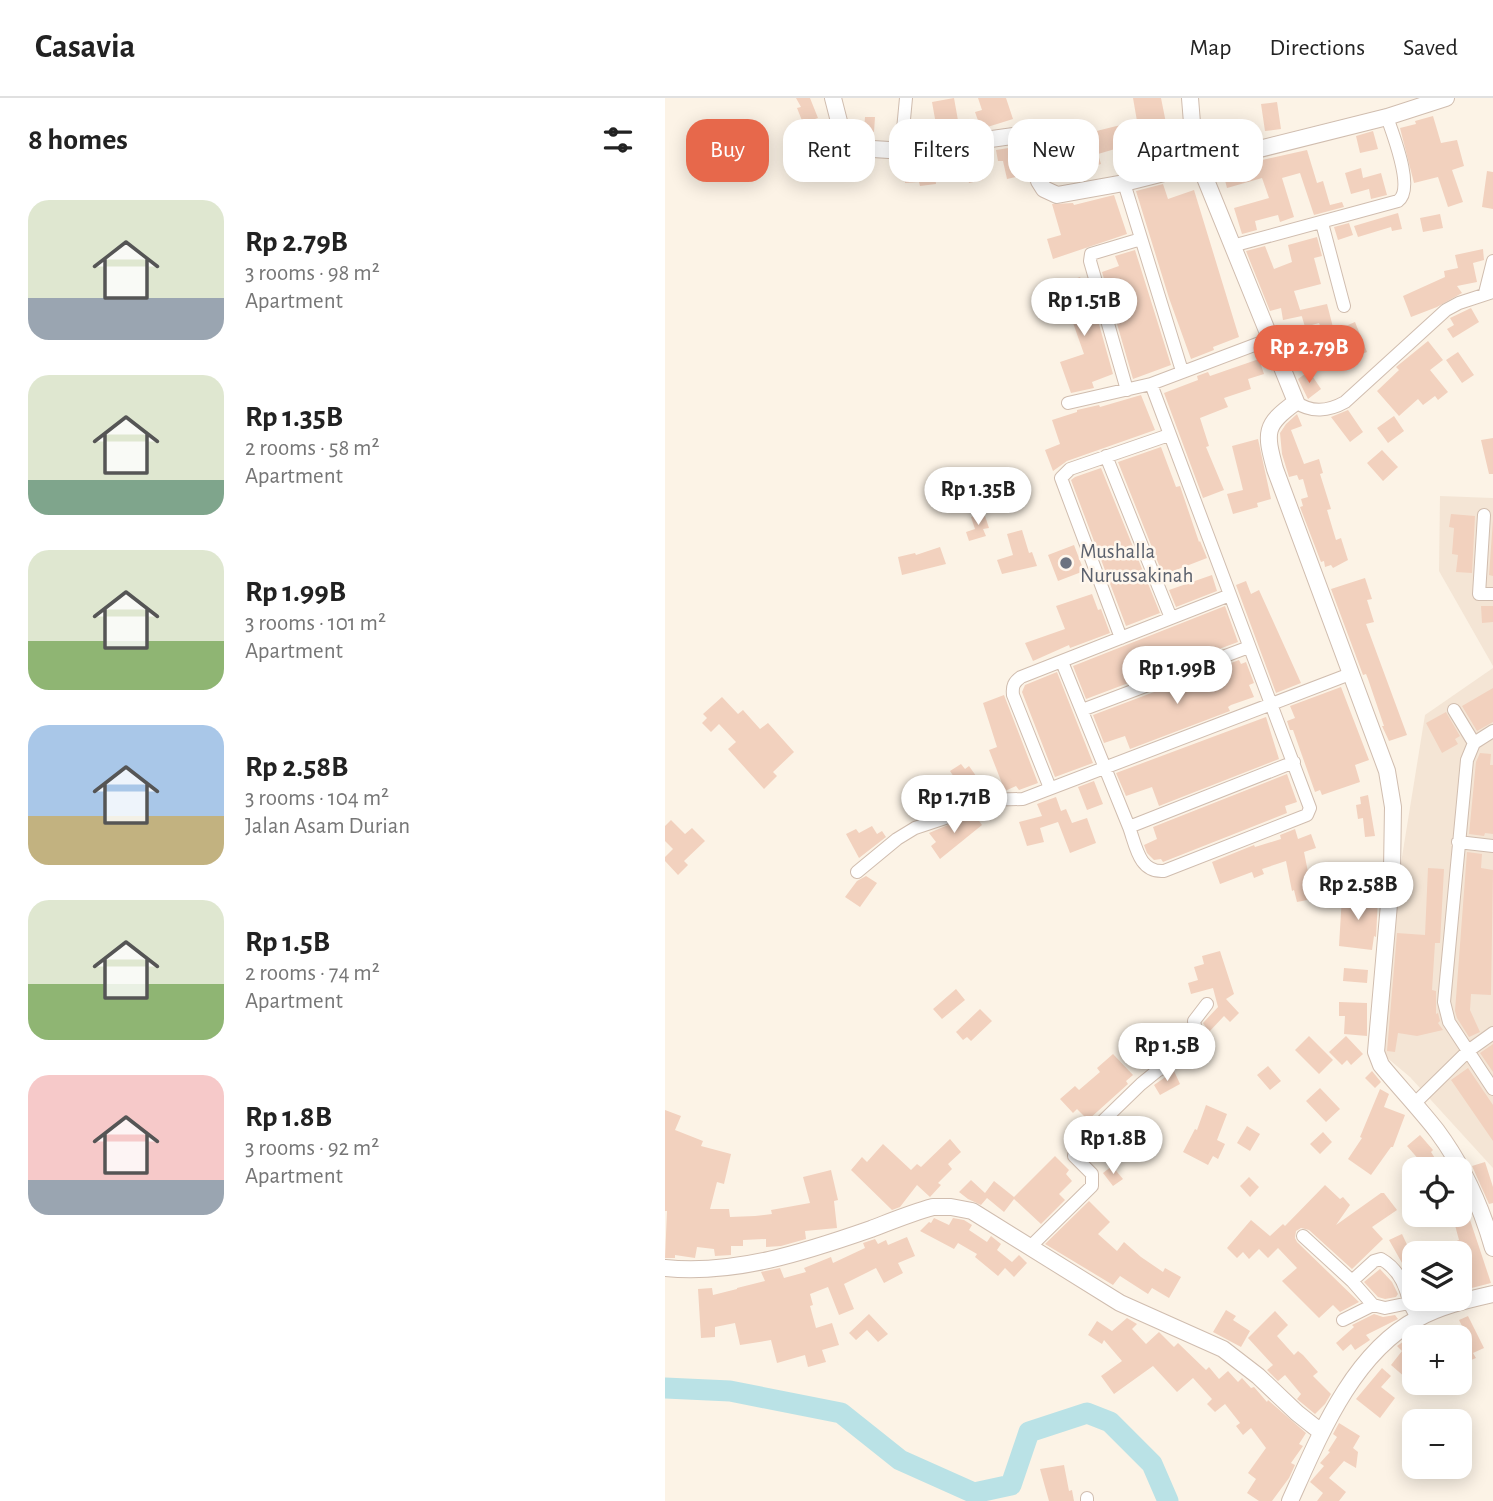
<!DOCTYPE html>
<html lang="en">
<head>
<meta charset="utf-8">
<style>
  :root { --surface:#fff; --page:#f6f6f6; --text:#222; --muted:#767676; --line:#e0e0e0; --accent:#e7684b }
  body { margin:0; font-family:"Alegreya Sans",sans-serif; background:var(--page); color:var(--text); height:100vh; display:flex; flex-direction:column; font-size:26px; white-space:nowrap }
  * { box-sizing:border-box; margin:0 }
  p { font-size:23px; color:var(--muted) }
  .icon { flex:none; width:38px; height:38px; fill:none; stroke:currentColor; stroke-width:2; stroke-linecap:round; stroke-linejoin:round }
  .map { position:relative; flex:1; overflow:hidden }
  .sheet { display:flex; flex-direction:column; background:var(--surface); width:665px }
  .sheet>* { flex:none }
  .top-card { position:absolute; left:21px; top:21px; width:665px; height:63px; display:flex; gap:14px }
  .fabs { position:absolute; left:737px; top:1059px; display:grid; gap:14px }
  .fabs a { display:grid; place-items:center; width:70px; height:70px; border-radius:14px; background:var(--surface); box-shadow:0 4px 18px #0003; font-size:35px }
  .price { position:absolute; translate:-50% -60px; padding:0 16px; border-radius:24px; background:#fff; color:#222; font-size:23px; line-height:46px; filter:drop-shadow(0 2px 4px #0008) }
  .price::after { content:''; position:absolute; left:50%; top:42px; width:21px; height:16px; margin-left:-10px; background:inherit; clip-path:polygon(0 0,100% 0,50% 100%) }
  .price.current { background:var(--accent); color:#fff }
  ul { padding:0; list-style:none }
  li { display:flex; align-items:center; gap:21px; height:175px; padding:0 28px }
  li span { display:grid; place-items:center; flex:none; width:196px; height:140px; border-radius:21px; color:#555 }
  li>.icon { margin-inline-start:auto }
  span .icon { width:84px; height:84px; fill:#fffc; stroke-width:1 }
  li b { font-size:30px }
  h2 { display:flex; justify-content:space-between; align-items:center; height:84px; padding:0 28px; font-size:30px }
  .tag { padding:0 24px; border-radius:21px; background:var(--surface); box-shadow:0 4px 18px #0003; font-size:24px; line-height:63px }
  .tag.current { background:var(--accent); color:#fff }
  header { display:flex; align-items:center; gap:42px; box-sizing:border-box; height:98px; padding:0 35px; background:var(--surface); border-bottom:2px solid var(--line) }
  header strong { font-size:33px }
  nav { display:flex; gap:38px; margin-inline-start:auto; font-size:24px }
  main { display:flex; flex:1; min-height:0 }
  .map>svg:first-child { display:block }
  .residential { fill:#f4e5d5 }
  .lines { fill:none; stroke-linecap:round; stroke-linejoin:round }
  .river { stroke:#bae2e6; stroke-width:21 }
  .building { fill:#f2d1be }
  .minor-casing { stroke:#d0bdaf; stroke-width:14 }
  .tertiary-casing { stroke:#d0bdaf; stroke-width:18 }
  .minor { stroke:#fff; stroke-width:12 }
  .tertiary { stroke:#fff; stroke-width:16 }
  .worship-dot { fill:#6b7280; stroke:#fff7ed; stroke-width:2.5 }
  .labels { text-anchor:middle; stroke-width:5; stroke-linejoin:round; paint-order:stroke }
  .worship-label { font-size:21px; fill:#5b616d; stroke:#fff7ed; text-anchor:start }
</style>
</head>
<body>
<header>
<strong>Casavia</strong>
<nav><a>Map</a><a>Directions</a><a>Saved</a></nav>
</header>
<main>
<section class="sheet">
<h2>8 homes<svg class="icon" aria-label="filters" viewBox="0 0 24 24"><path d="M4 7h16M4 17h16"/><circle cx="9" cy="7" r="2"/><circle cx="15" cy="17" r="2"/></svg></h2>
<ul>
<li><span style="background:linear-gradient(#dfe7d0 70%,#9aa5b1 0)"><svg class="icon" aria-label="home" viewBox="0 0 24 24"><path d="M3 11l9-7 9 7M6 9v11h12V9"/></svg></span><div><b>Rp 2.79B</b><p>3 rooms · 98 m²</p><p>Apartment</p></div></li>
<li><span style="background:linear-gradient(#dfe7d0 75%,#7fa58c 0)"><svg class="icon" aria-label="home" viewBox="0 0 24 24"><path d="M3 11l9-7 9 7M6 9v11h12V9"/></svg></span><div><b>Rp 1.35B</b><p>2 rooms · 58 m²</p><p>Apartment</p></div></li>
<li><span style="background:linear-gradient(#dfe7d0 65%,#8fb573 0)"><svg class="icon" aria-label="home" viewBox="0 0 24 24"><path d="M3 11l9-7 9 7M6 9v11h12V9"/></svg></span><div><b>Rp 1.99B</b><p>3 rooms · 101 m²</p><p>Apartment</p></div></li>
<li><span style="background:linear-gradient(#a9c7e8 65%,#c2b280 0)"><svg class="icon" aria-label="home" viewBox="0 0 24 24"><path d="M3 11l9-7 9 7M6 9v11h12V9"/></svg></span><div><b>Rp 2.58B</b><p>3 rooms · 104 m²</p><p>Jalan Asam Durian</p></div></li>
<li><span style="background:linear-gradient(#dfe7d0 60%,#8fb573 0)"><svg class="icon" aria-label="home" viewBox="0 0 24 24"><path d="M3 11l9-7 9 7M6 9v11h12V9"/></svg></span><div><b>Rp 1.5B</b><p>2 rooms · 74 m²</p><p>Apartment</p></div></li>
<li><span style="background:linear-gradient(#f6c9c9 75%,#9aa5b1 0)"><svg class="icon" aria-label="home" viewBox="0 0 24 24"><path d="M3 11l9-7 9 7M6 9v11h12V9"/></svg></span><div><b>Rp 1.8B</b><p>3 rooms · 92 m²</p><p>Apartment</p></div></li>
</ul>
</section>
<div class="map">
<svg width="828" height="1403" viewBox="0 0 828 1403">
  <rect width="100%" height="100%" fill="#fcf3e6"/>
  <path class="residential" d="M775,398L828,400V568L774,473Z
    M828,570V1070L745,979L720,958L715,945L730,802L760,617Z"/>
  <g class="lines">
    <path class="river" d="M0,1290L65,1293L176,1315L235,1362L309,1395L346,1387L364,1334L422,1315L445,1324L487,1366L503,1403"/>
  </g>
  <path class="building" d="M131,0H145L153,20L138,25L132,10L136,9Z
    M289,0L294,28L272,32L267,4Z
    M313,0H341L348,21L316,31L310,14L317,12Z
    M468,0H496L501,25L507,24L510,36L498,39L499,45L452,58L450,51L433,56L436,66L424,70L423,64L394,71L387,44L472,23Z
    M612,4L616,31L600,33L596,6Z
    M768,18L776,45L792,42L799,68L787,72L798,104L783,109L773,79L749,85L735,30L751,26L750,23Z
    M200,19H210L209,34L199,33Z
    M569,21L573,38H570L572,46L552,51L546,25Z
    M162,26L165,39L151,42L148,30Z
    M708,33L713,51L695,55L691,38Z
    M356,48L358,59L351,60L355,78L342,81L338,63H333L331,52Z
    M642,52L652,85L658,83L665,107L677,104L679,109L649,117L635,75L617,80L629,119L615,124L613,117L590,123L592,132L577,136L569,110L604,100L597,80L562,90L557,71Z
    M312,54L318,82L304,85L301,73L270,77L271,86L255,88L254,84L240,85L239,64Z
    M696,70L698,80L716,75L722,97L706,101L704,91L686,96L680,75Z
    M822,73L828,74V111L817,109Z
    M498,86L503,101L529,92L574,239L548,249L549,252L526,261L504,200L471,93Z
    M449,97L462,136L388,161L382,141L396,137L387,106L408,105L409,107Z
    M733,115L737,131L727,133L726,129L693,139L689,128Z
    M775,116L778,130L758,134L755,120Z
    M684,125L688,137L673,142L669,129Z
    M652,139L657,158L649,160L656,186L629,193L637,218L618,222L616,210L605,213L581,153L600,148L609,171L627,164L623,147Z
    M818,151L819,162L808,165L812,184L792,188L797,195L772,209L746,219L738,198L780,179L779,173L793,170L790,157Z
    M470,152L506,267L468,281L437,174L454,168L450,158Z
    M415,179L416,181L421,180L448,276L427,284L429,290L406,295L395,264L419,256L407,222L402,224L395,205L399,204L393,187Z
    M662,206L669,233L690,224L702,254L671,266L654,225L640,229L635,212Z
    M806,210L814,224L788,240L782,231L789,227L785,220Z
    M763,243L778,262L765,272L783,294L773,302L770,298L758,307L753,301L734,318L712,293L734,272L731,269Z
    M793,254L809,277L797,285L781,262Z
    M594,261L599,276L583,281L586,291L559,300L563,309L535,320L544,348L541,349L559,392L538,400L499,295L533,282L532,278L543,274L545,278Z
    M644,273L656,291L643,301L633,281Z
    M476,297L490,332L402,363L388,373L380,352L395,346L387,322L412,314V312L434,307L435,309Z
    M683,312L698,334L685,344L666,319Z
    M632,316L637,328L626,332L639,366L654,361L658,375L655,376L666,411L662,412L671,442L676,440L683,462L668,470L666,467L660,469L659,463L656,464L635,409L638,408L636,401L643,399L638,381L634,382L632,377L624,379L617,356L615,335L621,326Z
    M729,318L739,333L723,345L712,330Z
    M828,340V376H824L816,342Z
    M593,341L606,401L592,405L593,409L568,416L562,396L578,392L567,348Z
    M496,349L511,389L515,388L534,444L535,443L542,460L498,477L453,364Z
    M717,352L733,369L718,383L702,365Z
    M436,370L495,515L461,528L406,382L410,379Z
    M319,415L324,430L318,431L321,438L304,443L301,434L310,431L306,419Z
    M786,416L810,418L807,475L791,474L793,457L787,456L789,430L784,429Z
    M828,422V478L824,477Z
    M357,432L364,455L367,454L372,468L337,476L332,462L348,457L342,436Z
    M409,447L419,473L393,483L383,457Z
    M275,449L281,466L237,477L233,459L250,455L251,457Z
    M547,477L552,493L511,509L504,492Z
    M700,480L707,501L702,502L709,524L701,526L742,637L724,643L717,628H719L703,581L701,576L698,577L666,491Z
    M581,483L586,496L594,492L636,585L611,595L571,487Z
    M427,496L433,512L436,511L445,535L405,550L404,547L368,563L360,545L400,531L391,508Z
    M560,508L573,544L508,568L501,550L466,563L474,581L421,601L408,568Z
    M816,508H828V524L817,525Z
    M574,562L576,566L581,564L589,585L584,587L589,599L566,607L563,609L565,613L465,651L460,638L439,645L428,617Z
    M392,574L428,665L390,679L357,594L360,587Z
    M676,589L704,662L690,667L695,684L657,697L655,692L650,694L628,632H625L622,623L630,620L625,608Z
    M828,590V624L812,633L797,608Z
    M339,597L373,685L354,692L351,688L340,693L324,652L332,649L318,605Z
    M57,599L73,616L78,612L95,631L103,625L129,654L108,674L112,678L99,691L63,651L71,644L54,626L46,634L37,625L42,620L38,616Z
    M781,614L795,638L790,641L793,646L777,655L761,625Z
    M601,619L614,661L494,708L487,689L461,698L451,675Z
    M815,655L826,656L825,667H828V736L820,735L819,738L804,736L811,664Z
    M296,666L300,671L304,668L321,692L271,714L261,700L289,679L285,673Z
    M622,676L632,704L620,708L622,715L498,764L496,761L489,762L482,755L479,747L492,741L488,729Z
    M429,683L438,706L422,712L413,689Z
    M703,697L710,738L700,739L698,720L693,721L691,707L696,706L695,699Z
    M391,699L396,713L401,711L407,725L422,720L431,745L405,755L393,724L375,730L379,744L362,748L354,724L377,718L372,706Z
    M309,716L317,727L275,761L266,748L271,744L264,735Z
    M6,722L20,736L27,730L40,743L19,763L23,767L13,777L0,763V759L8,751L0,743V728Z
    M207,728L212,736L217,733L221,739L194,760L181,736L191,731L194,735Z
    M630,731L633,741L646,736L651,750L639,754L646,789L639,790L642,802L632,804L629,792L627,793L621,763L597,771L599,776L589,780L587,774L555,786L547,764L589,747L590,749L616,741L615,737Z
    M802,754L817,756L816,770L828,772L826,897L806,896L805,912L815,934L804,939L792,920L790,913Z
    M763,770L779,771L775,845H770L767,892L771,893V916L773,915L775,923L773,925L778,932L752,938L733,935L730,954L722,953L732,835L760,837Z
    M201,778L212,785L195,809L180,799L192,783Z
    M677,798L713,801L711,839L709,838L707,852L674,848Z
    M555,853L569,896L561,901L574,915L565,924L559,918L544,934L538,925L553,909L548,890L526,896L523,885L533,882L529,869L539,866L537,858Z
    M679,870L703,872L702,885L678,883Z
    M291,891L300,902L277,921L268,911Z
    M674,904L702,905V938L679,936L680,918H674Z
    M315,911L327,923L306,943L302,939L298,942L291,934Z
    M491,932L507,950L502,957L487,966L472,949Z
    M644,938L668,962L654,976L630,952Z
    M681,938L698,956L686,967L682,962L677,967L664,954Z
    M828,946V974L815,955Z
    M448,956L468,977L461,983L463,986L423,1022L412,1011L408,1015L395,1001L410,988L414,992L435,974L432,970Z
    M603,968L616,983L605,992L592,977Z
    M803,970L828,1007V1043L786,982Z
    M509,973L515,986L495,997L489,987Z
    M707,973L716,984L710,990L700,980Z
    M655,990L675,1011L661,1024L641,1003Z
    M715,991L724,996L719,1009L740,1017L728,1049H726L706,1077L683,1061L697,1040L695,1039Z
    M541,1007L562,1016L552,1042L560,1046L553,1061L548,1058L543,1067L518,1054L530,1031L532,1032Z
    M0,1012L16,1018L10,1032L38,1043L36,1048L66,1056L59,1086L52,1084L45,1111H64L65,1119L90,1118L107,1116L106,1112L145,1105L138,1079L166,1072L173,1102L169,1103L172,1130L140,1133L141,1141L116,1148L101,1149V1141L78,1142V1148H66V1157L50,1158L49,1151L32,1149L30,1160L10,1157V1160H0L2,1113H0Z
    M582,1028L595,1036L585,1053L572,1045Z
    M658,1034L667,1044L655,1056L645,1046Z
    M755,1037L768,1052L766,1054L777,1071H762L742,1048Z
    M285,1041L296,1054L283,1066L287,1071L273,1085L276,1087L265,1099L252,1087L235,1109L227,1112L186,1072L197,1059L202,1064L218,1046L246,1072L252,1066L256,1069Z
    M390,1058L404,1072L401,1076L407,1083L394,1096L400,1102L376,1126L349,1101L339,1114L322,1100L316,1107L303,1101L294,1094L306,1082L320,1095L329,1083L349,1099Z
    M820,1064L828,1089V1105L824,1106L807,1068Z
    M447,1068L458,1081L448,1088L438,1075Z
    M584,1079L594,1089L585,1099L575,1088Z
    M660,1087L675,1101L678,1099L685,1107L671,1127L716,1095H719L732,1112L707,1129L718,1141L687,1171L644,1132L636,1130L631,1133L630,1140L632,1144L694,1204L675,1214L668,1207L654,1220L617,1183L632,1170L613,1150L603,1160L594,1151L584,1161L578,1154L572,1160L562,1150L586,1122L605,1138L618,1126L620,1128Z
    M794,1091L804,1112L802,1113L826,1185L799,1192V1189L794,1190V1155L789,1144L794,1142L787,1116H794Z
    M424,1103L445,1124L433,1136L452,1153L459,1144L476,1159L498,1174L500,1170L516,1179L504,1200L487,1190L483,1196L455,1178L448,1187L380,1146Z
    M269,1120L284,1127L288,1120L299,1122L307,1127L304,1132L322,1144L326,1138L336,1146L332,1152L347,1164L354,1157L362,1165L349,1179L340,1170L333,1178L310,1159L312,1156L293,1145L289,1151L255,1133L264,1124L266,1125Z
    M737,1136L745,1153L749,1152V1173L745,1179L724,1142Z
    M242,1139L250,1158L233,1165L238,1175L219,1185L211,1170L179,1186L189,1211L174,1217L163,1189L145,1196L148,1207L145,1208L151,1230L167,1225L174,1247L157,1252L161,1264L143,1269L140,1257L112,1265L106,1242L75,1247L70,1225L50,1229V1239L36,1240L33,1191L47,1190L48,1197L72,1191V1190L100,1183L96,1174L115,1170L119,1180L141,1174L139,1170L166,1159L168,1165L200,1150L198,1145L210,1141L213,1146L221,1142L223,1147Z
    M715,1171L727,1184L733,1196L731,1199L720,1201L713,1199L699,1184Z
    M561,1212L571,1218L568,1222L585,1233L576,1249L548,1234Z
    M610,1213L623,1227L612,1238L629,1257L633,1253L638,1257L653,1274L648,1278L666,1296L660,1306L650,1316L632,1301L636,1296L620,1277L613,1283L602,1272L608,1267L583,1240Z
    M204,1216L223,1236L213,1244L202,1232L191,1242L184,1235Z
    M709,1216L718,1219L730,1217L733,1221L701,1237L705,1242L690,1252L686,1246L678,1253L671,1245L689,1229L687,1227Z
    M803,1218L819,1250L808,1255L811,1260L794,1267V1239H775L797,1228L794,1222Z
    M462,1220L472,1226L467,1231L481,1246L494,1234L509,1249L513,1245L541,1272L544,1269L554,1281L563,1273L573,1284L577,1280L586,1290L589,1289L602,1304L603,1302L641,1335L634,1346L638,1348L626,1365L630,1367L624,1380L607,1403H594L582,1395L591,1381L583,1375L601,1350L586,1330L578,1337L571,1328L575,1325L560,1306L550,1314L542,1306L547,1301L528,1280L512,1294L488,1268L449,1296L436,1278L457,1263L439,1242L437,1246L423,1237L432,1223L447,1233Z
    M749,1236V1287L726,1267L737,1253L732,1248Z
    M717,1270L726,1278L716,1289L730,1300L715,1320L691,1301Z
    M674,1325L695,1338L688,1350L693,1354L691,1370L679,1363L664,1380L681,1394L674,1403H652L658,1395L645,1384L659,1368L655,1365L665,1354L663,1353L672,1339L668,1336Z
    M399,1367L404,1393L407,1392L409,1403H384L375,1371Z"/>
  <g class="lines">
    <g class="minor-casing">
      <path id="minor" d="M236,53L241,0
        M459,85L517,273
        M657,125L679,208
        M567,148L733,103C750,91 728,37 722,19
        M820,195L828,163
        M462,292L425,163L426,156L476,141
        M631,304C646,315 664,313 680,304L781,212L794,205L828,194
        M403,305L486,286L605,241
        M441,358L506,520
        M819,417L814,496H828
        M456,540L396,380L405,371L504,337
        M397,564L464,729L629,664
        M417,612L584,549
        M789,612L809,645
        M828,633L809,645L802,662L779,904L784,924L828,991
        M385,690L348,597C347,588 349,584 356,579L565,497
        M464,729C471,748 474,775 499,773L642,717L645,710L486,286
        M793,744L828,748
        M192,774L232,741L250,730L289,717L317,702L358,701L685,576
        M749,1006L803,953L828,935
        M638,1138L687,1183L708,1207L720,1210L744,1205L752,1220
        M365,1149L427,1088V1076L409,1058L411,1049L476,986L492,973L528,952L532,938L529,923L542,906
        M687,1183L709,1163L716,1161C732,1170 741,1187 744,1205
        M678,1222L708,1207
        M422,1403V1400"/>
    </g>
    <g class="tertiary-casing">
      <path id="tertiary" d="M168,0L178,39L183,47L191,50L241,53L362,36L368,42L374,83L379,91L392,97L459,85L722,19L781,0
        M525,0L527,25L534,65L631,304C599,327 600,334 610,371L722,673L728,709L727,772L711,954L716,967C734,989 754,1010 772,1033C798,1068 816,1108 828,1150
        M0,1170C70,1177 140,1154 206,1131C227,1123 246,1115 268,1109H286L307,1113L455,1205L558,1251L593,1278L632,1315L656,1334
        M625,1403C654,1339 687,1256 752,1221C775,1208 802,1202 828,1196"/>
    </g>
    <use href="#minor" class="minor"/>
    <use href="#tertiary" class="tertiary"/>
  </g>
  <circle class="worship-dot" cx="401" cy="465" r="7"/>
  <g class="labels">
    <g class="worship-label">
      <text x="415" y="460">Mushalla<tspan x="415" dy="24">Nurussakinah</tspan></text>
    </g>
  </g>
</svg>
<div class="fabs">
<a><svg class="icon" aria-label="locate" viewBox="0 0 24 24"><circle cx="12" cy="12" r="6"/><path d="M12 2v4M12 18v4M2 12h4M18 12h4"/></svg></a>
<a><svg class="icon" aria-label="layers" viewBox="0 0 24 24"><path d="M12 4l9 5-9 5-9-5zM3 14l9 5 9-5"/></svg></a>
<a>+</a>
<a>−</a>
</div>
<b class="price" style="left:419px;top:240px">Rp 1.51B</b>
<b class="price current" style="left:644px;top:287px">Rp 2.79B</b>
<b class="price" style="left:313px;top:429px">Rp 1.35B</b>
<b class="price" style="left:512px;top:608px">Rp 1.99B</b>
<b class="price" style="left:289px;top:737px">Rp 1.71B</b>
<b class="price" style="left:693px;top:824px">Rp 2.58B</b>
<b class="price" style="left:502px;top:985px">Rp 1.5B</b>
<b class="price" style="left:448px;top:1078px">Rp 1.8B</b>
<div class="top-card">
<a class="tag current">Buy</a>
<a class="tag">Rent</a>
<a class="tag">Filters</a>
<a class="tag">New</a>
<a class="tag">Apartment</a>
</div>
</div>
</main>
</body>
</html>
